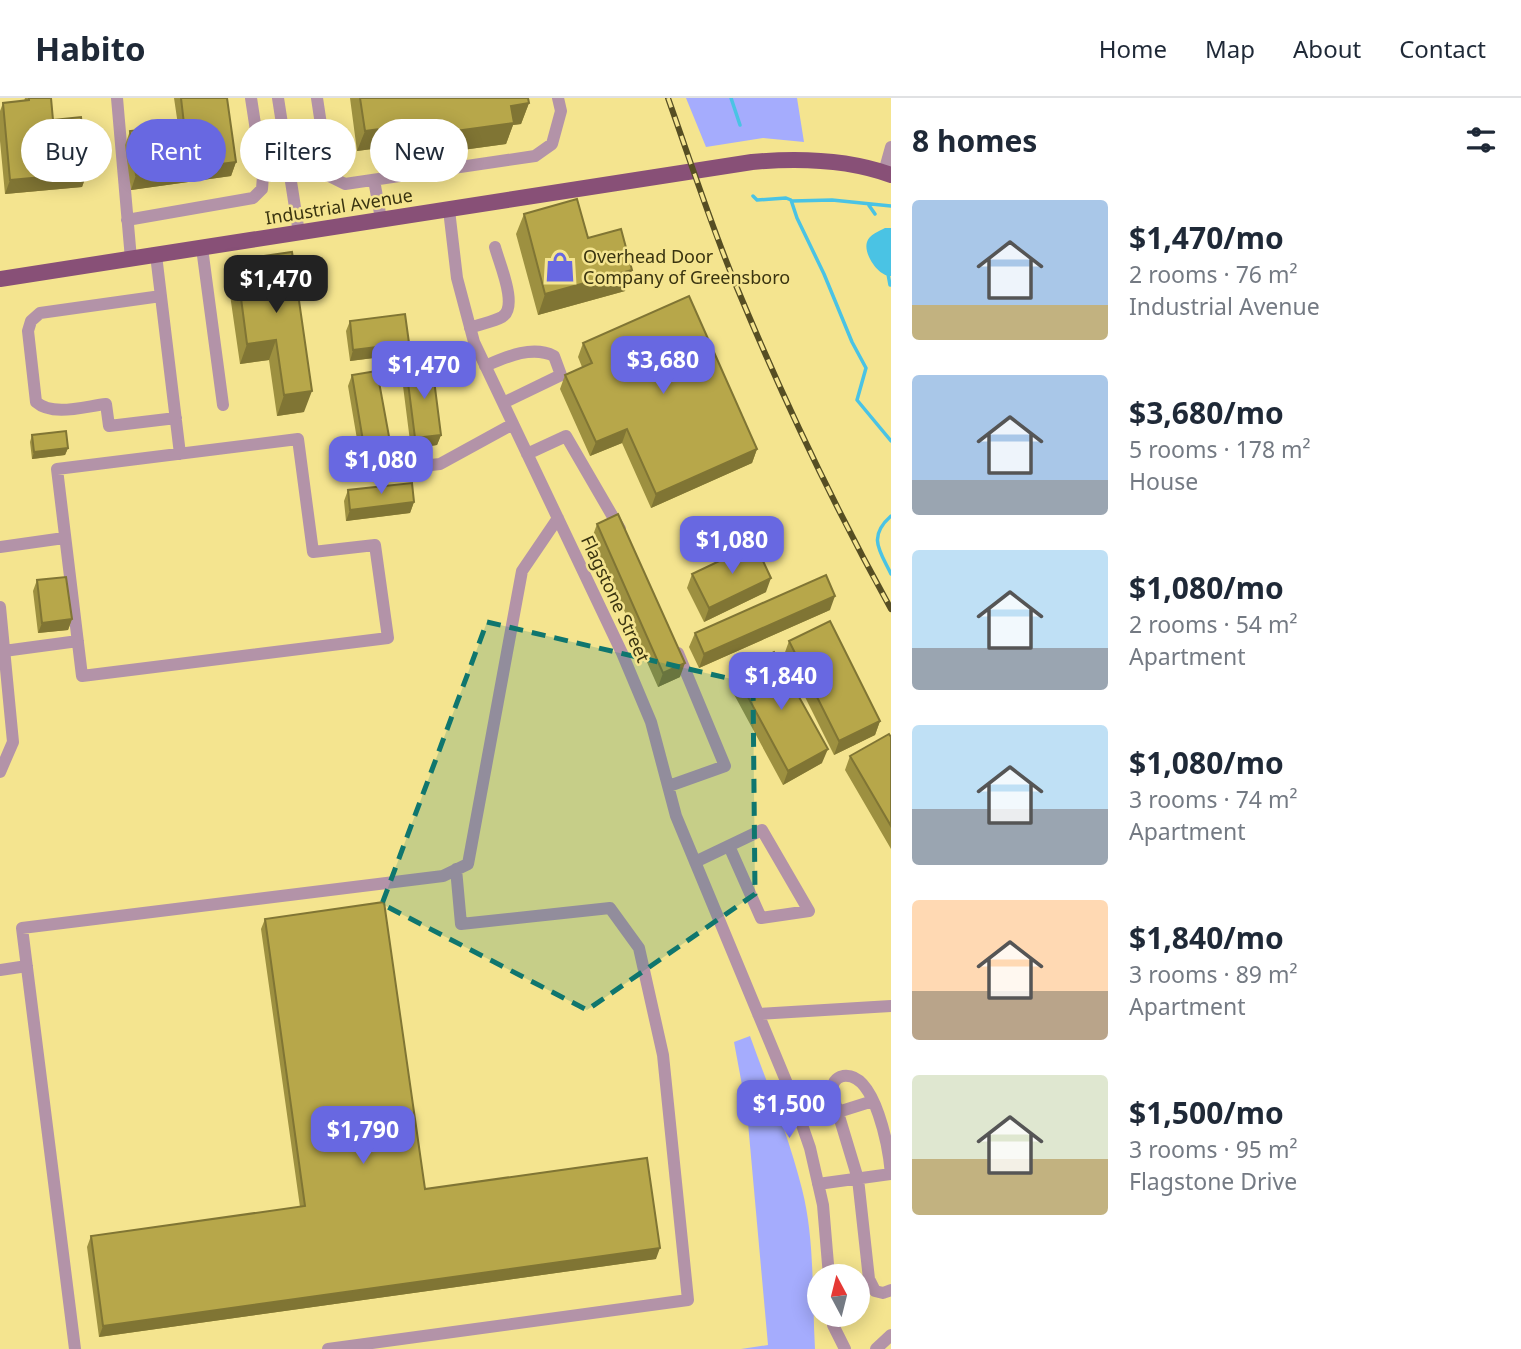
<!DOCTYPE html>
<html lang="en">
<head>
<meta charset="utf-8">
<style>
  :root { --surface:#fff; --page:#f2f2f3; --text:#1f2937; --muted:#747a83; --line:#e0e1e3; --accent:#6868e1 }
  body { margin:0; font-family:"Noto Sans",sans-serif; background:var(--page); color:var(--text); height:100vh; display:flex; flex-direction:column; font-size:26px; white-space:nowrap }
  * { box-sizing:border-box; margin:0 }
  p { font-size:23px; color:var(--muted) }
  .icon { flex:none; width:38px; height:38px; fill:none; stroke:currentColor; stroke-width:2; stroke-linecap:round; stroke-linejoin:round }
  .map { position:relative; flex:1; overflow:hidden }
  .side { display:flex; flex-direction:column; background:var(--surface); width:630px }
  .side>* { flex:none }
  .hud { position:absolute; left:21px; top:21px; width:665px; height:63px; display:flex; gap:14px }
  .needle { width:46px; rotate:353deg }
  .buttons { position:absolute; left:807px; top:1166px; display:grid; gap:14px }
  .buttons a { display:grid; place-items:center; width:63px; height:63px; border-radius:50%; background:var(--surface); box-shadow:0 4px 18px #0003; font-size:35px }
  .price { position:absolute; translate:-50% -60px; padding:0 16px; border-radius:14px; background:var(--accent); color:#fff; font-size:23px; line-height:46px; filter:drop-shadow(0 2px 4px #0008) }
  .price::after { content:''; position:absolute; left:50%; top:42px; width:21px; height:16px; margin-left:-10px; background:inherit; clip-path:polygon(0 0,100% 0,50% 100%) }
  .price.active { background:#222; color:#fff }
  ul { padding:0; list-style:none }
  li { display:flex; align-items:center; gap:21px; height:175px; padding:0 21px }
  li span { display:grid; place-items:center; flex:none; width:196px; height:140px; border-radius:7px; color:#555 }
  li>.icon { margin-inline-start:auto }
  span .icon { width:84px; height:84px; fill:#fffc; stroke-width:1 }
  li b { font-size:30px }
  h2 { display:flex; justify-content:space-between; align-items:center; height:84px; padding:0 21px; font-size:30px }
  .pill { padding:0 24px; border-radius:32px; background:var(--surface); box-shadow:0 4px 18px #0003; font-size:24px; line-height:63px }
  .pill.active { background:var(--accent); color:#fff }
  header { display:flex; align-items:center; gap:42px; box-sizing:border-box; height:98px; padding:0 35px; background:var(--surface); border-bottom:2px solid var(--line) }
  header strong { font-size:33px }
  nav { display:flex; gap:38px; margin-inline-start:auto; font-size:24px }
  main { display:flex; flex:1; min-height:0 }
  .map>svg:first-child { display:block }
  .forest { fill:#a5acfd }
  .water { fill:#4ac3e4 }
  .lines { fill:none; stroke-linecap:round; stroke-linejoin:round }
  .stream { stroke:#4ac3e4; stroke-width:3.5 }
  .minor { stroke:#b393a8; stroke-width:12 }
  .major { stroke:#885077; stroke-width:16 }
  .rail-casing { stroke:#564e23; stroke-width:6 }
  .rail { stroke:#f4e48f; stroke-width:3.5; stroke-dasharray:10; stroke-linecap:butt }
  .wall { fill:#9d9040 }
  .shaded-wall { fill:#807534 }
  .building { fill:#b7a74a; stroke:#807534; stroke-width:2 }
  .marked { fill:#0f766e; fill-opacity:0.2; stroke:#0f766e; stroke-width:5; stroke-dasharray:14 9; stroke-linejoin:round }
  .labels { text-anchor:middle; stroke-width:5; stroke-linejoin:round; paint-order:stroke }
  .street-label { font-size:18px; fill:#3a3410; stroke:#f4e48f }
  .poi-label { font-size:18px; fill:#3a3410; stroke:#f4e48f; text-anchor:start }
</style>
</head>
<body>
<header>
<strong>Habito</strong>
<nav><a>Home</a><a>Map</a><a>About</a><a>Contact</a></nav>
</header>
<main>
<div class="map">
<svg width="891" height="1251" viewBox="0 0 891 1251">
  <rect width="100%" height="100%" fill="#f4e48f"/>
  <path class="forest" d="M686,0H797L804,44L763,40L706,49Z
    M750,938C768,988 789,1039 802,1091C815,1142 812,1198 815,1251H741L768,1247L747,1014L734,944Z"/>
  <path class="water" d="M885,130H891V178C879,179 863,156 867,144C869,137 879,133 885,130Z"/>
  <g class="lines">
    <path class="stream" d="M731,0L740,27
      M753,98L757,102L786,100L791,102L797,120L824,176L852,244L866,270L857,302L891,343
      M792,103L832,102L891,108
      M868,106L875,116
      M888,176L890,187
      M891,418C867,439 880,453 891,476"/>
    <path class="minor" d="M117,0L131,161
      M278,0L299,135
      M317,0L328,73L331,79L345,86L535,58L552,46L561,13L558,0
      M285,53L324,47
      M884,74L891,49
      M374,82L381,121
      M449,112L457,180L474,244L622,555L651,624L676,718L791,995L810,1050L823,1107L829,1178
      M127,122L253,100L262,91L263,78L251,0
      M202,150L223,307
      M156,157L180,356
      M161,198L40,215L31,223L28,233L36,304C53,319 86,308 106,306L109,328L176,320
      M470,230C480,226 493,224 502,219C519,209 499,165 495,149
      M485,268C506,259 532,247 554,258L561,277L503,305
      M298,341L313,454L375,447L388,540L82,578L57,371Z
      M527,356L566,338L620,431
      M368,374L440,366L513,326
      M0,449L64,440
      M0,509L13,644L0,674
      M4,553L78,543
      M669,688L725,668L678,555
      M695,764L762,732L809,813L761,820L729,748
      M0,872L27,868
      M758,916L891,908
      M838,1014L873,1003
      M891,1076C889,1053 876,973 843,978C834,980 832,987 832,995L858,1081L869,1181L875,1193L883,1195L891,1192
      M818,1086L891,1076
      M832,1216L833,1227L845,1251
      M75,1251L22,830L443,778L468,766L522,473L558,420
      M328,1251L688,1202L663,957L639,850L610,810L461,826L456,771
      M876,1251L891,1237"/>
    <path class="major" d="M0,181L752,64C797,60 847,61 891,77"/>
    <g class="rail-casing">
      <path id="rail" d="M668,0C690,62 710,124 735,185C781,296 833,406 891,511"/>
    </g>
    <use href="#rail" class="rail"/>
  </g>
  <path class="wall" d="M25,0H51L53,22L87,75L82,89L5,96L0,43V13L3,5L24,3Z
    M174,0H227L236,64L231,78L131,92L125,47L130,33L178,27Z
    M350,0H528L529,5L521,26L513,27L506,46L411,59L409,46L357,53Z
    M524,116L588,140L625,193L538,217L516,136Z
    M292,154L304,314L277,318L269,262L240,266L228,183L236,162Z
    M350,223L409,245L405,256L350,263L346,233Z
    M583,245L757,351L752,365L651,410L622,345L590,358L560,291L565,277L582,269L578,259Z
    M406,269L441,337L437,347L411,351L402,280Z
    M352,277L390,344L386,355L360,359L348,288Z
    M32,337L68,350L65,357L32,361L30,344Z
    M348,392L414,404L410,415L346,423L344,403Z
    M597,426L680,579L658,589L592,440Z
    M692,476L766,494L704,524L687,490Z
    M37,482L72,521L68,532L38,535L33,493Z
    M830,512L699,570L689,549L695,535Z
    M789,543L880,623L875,637L834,657L784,557Z
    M735,575L822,665L783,687L730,589Z
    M891,639V751L845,672L850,658Z
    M265,821L425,1091L656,1161L99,1239L87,1149L91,1138L300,1109L261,831Z"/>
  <path class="shaded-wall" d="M529,5L521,26L513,27L506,46L411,59L419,38L511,8Z
    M417,26L409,46L357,53L365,33Z
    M236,64L231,78L131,92L136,77Z
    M87,75L82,89L5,96L10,82Z
    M632,172L625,193L538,217L545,196Z
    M276,242L269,262L240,266L247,246Z
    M409,245L405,256L350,263L353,252Z
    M312,293L304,314L277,318L284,297Z
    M627,331L622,345L590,358L596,344Z
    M441,337L437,347L411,351L415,340Z
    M390,344L386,355L360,359L364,349Z
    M68,350L65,357L32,361L34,354Z
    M757,351L752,365L651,410L656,396Z
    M414,404L410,415L346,423L350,412Z
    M771,480L766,494L704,524L709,510Z
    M835,498L830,512L699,570L704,556Z
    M72,521L68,532L38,535L42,525Z
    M685,565L680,579L658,589L663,575Z
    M880,623L875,637L834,657L839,643Z
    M828,651L822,665L783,687L788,673Z
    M660,1150L656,1161L99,1239L103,1228Z"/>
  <path class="building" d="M29,0H51L53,22L81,19L87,75L10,82L3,5L29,2Z
    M181,0H227L236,64L136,77L130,33L184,26Z
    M360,0H528L529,5L511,8L514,25L419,38L417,26L365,33Z
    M577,101L588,140L621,131L632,172L545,196L524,116Z
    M292,154L312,293L284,297L276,242L247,246L236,162Z
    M689,198L757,351L656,396L627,331L596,344L565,277L592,265L583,245Z
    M405,216L409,245L353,252L350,223Z
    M432,266L441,337L415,340L406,269Z
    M377,273L390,344L364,349L352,277Z
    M66,333L68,350L34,354L32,337Z
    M412,385L414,404L350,412L348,392Z
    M618,416L685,565L663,575L597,426Z
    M755,446L771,480L709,510L692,476Z
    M826,477L835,498L704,556L695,535Z
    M66,479L72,521L42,525L37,482Z
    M830,523L880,623L839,643L789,543Z
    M774,554L828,651L788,673L735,575Z
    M889,636L891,639V728L850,658Z
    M384,804L425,1091L647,1060L660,1150L103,1228L91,1138L305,1108L265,821Z"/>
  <path class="marked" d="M487,524L753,586L755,796L587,912L382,806Z"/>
  <defs>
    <g id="shop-bare" transform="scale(2.415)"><path d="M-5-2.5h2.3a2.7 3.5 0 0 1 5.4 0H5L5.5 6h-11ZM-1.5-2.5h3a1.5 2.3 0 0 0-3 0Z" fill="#6868e1" stroke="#f4e48f" stroke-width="2.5" paint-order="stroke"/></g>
  </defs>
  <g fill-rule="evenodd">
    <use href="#shop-bare" x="560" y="169"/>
  </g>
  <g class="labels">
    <g class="street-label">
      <text transform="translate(339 109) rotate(-9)" y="6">Industrial Avenue</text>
      <text transform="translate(615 501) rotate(65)" y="6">Flagstone Street</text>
    </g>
    <g class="poi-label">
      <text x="583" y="165">Overhead Door<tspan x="583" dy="21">Company of Greensboro</tspan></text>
    </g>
  </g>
</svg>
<div class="buttons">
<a><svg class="needle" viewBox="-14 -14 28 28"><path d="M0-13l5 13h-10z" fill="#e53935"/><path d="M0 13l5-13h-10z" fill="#747a83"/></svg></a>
</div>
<b class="price active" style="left:276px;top:217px">$1,470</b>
<b class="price" style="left:663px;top:298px">$3,680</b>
<b class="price" style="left:424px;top:303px">$1,470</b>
<b class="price" style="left:381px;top:398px">$1,080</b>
<b class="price" style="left:732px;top:478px">$1,080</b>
<b class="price" style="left:781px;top:614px">$1,840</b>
<b class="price" style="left:789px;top:1042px">$1,500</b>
<b class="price" style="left:363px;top:1068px">$1,790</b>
<div class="hud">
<a class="pill">Buy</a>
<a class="pill active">Rent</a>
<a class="pill">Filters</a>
<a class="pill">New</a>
</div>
</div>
<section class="side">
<h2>8 homes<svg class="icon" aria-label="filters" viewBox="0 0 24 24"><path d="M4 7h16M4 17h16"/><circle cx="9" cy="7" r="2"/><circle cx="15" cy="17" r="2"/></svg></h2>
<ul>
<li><span style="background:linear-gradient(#a9c7e8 75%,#c2b280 0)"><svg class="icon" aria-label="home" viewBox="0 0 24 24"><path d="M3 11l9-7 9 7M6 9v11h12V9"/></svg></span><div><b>$1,470/mo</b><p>2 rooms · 76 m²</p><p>Industrial Avenue</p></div></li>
<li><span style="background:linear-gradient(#a9c7e8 75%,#9aa5b1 0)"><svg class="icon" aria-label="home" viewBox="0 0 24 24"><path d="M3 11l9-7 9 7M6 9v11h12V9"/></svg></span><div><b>$3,680/mo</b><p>5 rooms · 178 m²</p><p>House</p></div></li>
<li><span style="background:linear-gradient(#bfe0f5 70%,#9aa5b1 0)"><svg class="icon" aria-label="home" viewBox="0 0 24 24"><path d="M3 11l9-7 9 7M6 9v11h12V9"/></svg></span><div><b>$1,080/mo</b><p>2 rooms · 54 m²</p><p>Apartment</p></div></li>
<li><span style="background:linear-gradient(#bfe0f5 60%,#9aa5b1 0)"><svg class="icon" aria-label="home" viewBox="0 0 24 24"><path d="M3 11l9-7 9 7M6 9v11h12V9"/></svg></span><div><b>$1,080/mo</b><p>3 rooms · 74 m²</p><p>Apartment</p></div></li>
<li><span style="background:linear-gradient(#ffd9b3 65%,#b9a48a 0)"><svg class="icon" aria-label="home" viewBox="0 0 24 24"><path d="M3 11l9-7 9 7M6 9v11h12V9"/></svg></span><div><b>$1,840/mo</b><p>3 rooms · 89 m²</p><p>Apartment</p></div></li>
<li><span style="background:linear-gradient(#dfe7d0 60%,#c2b280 0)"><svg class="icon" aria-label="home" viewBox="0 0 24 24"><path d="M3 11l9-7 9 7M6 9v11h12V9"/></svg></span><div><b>$1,500/mo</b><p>3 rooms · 95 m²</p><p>Flagstone Drive</p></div></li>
</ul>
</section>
</main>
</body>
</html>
